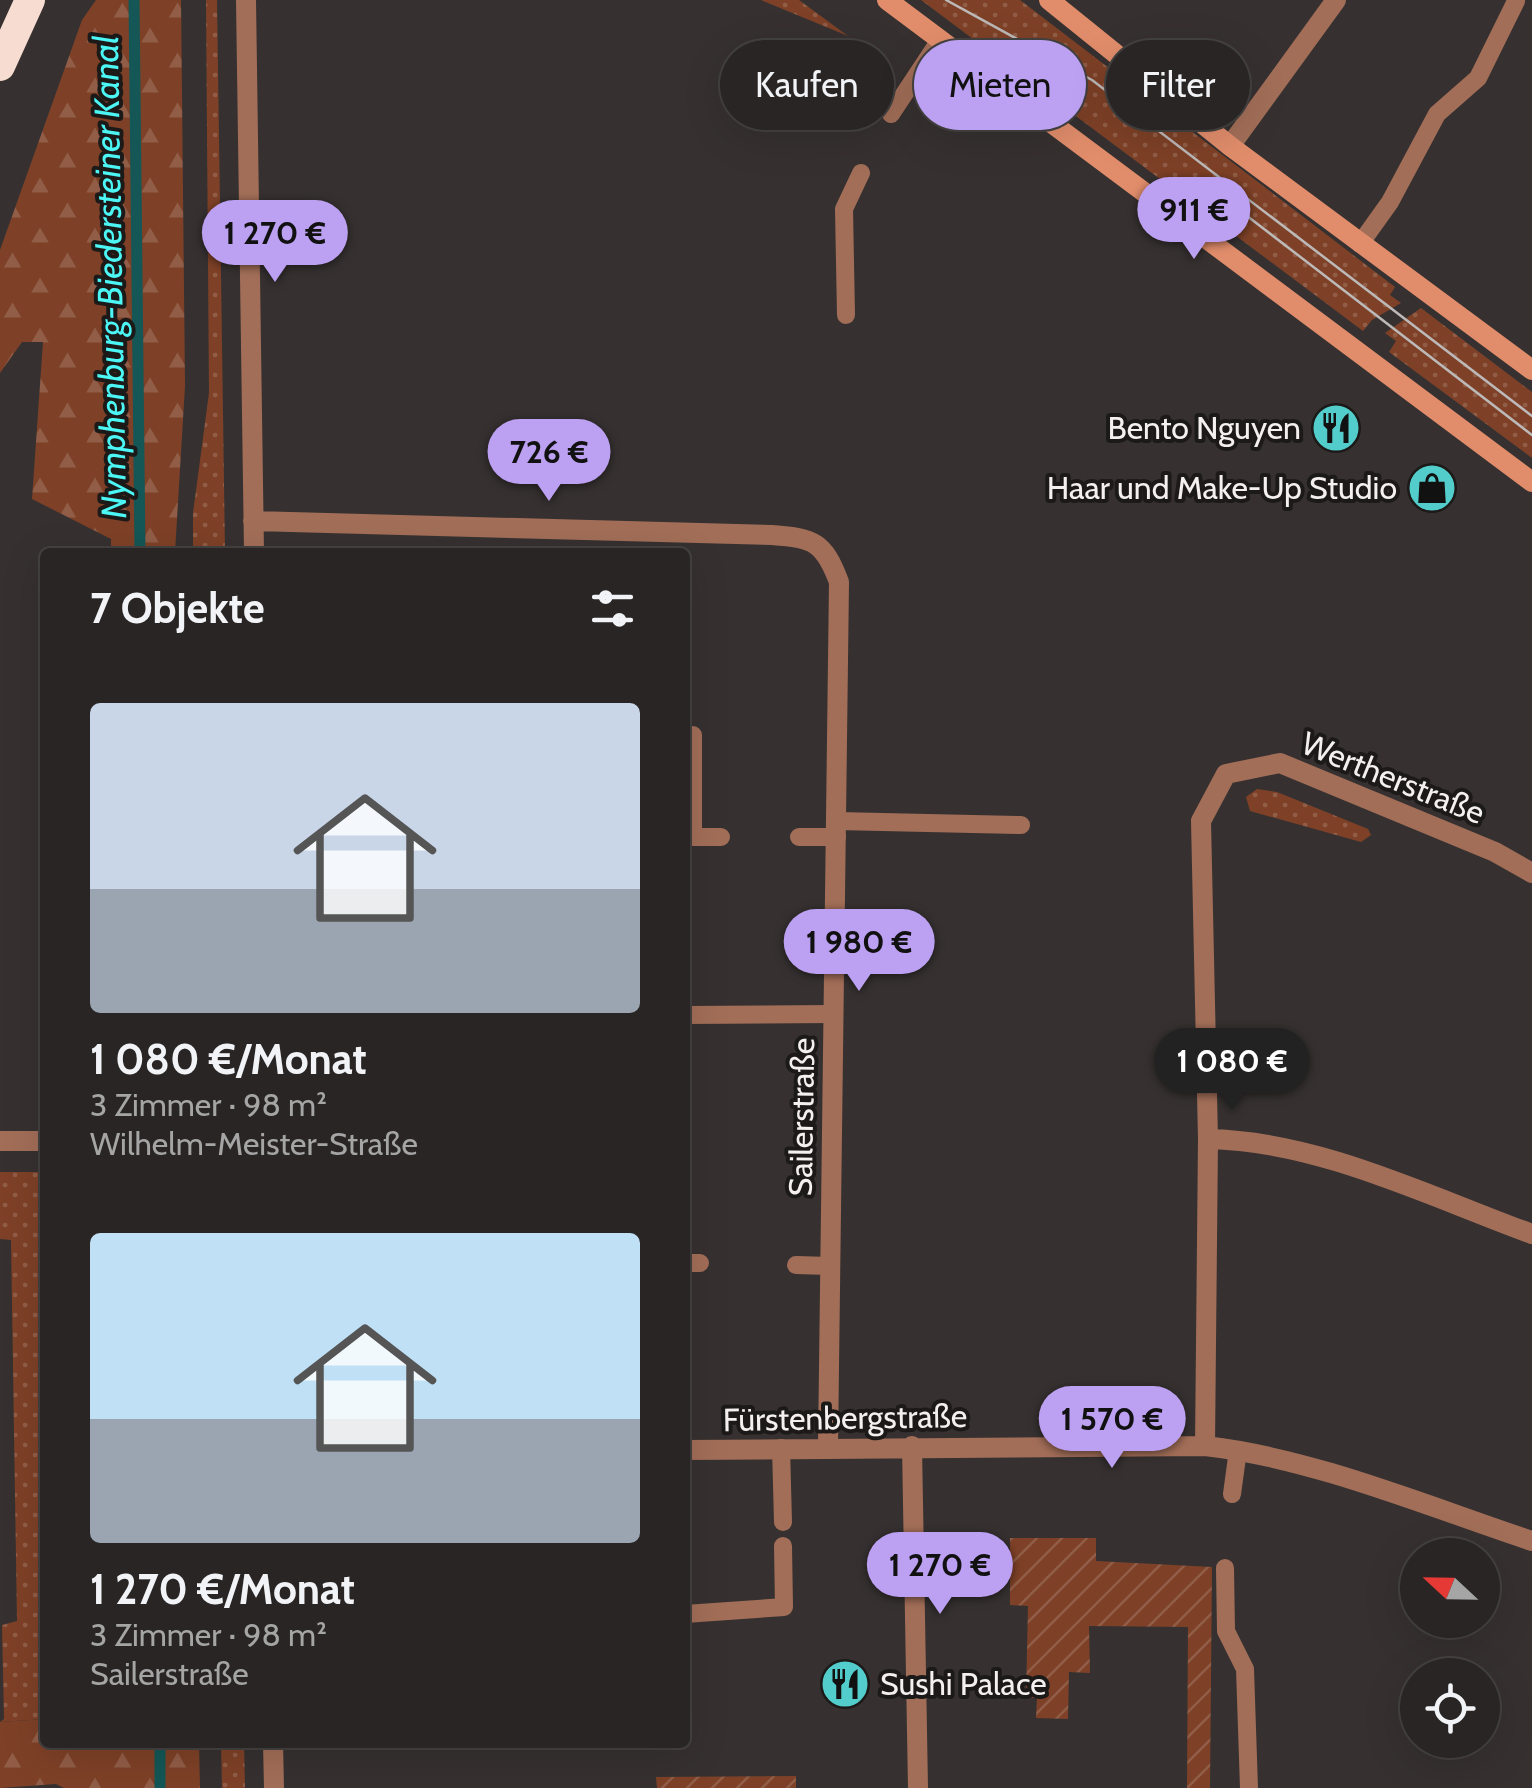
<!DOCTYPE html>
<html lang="de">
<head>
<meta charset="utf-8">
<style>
  :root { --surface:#282524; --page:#302d2c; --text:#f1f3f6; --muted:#a5a5a6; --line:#444241; --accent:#bca0f2 }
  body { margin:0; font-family:Cabin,sans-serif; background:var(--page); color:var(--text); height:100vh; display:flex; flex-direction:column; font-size:38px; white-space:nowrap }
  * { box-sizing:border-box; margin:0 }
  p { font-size:32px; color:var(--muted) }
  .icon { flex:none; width:55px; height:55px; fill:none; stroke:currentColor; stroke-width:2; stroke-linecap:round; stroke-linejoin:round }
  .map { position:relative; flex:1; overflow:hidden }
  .details { position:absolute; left:40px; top:548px; width:650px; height:1200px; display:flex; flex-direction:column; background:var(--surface); border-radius:10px; box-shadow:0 10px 40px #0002,0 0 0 2px var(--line) }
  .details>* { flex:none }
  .top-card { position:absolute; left:720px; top:40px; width:660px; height:90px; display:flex; gap:20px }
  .needle { width:65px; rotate:292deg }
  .controls { position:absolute; left:1400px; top:1538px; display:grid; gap:20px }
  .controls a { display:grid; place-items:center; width:100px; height:100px; border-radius:50%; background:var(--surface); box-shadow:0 10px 40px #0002,0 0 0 2px var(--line); font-size:50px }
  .price { position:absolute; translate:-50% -85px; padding:0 22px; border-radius:35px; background:var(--accent); color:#111; font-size:32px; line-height:65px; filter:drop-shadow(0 2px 5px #0008) }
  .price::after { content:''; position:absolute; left:50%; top:60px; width:30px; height:22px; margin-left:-15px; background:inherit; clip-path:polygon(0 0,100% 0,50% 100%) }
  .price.active { background:#222; color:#fff }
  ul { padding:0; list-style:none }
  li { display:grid; align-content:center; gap:20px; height:530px; padding:0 50px }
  li span { display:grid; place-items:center; height:310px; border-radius:10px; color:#555 }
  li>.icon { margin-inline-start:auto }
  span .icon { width:180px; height:180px; fill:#fffc; stroke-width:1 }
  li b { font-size:42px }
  h2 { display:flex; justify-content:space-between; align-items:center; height:120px; padding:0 50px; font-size:42px }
  .pill { padding:0 35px; border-radius:45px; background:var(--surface); box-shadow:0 10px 40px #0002,0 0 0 2px var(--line); font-size:35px; line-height:90px }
  .pill.active { background:var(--accent); color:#111 }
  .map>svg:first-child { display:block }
  .grass { fill:url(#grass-dots) }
  .forest { fill:url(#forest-firs) }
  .garden { fill:url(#garden-furrows) }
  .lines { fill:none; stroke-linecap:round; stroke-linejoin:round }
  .stream { stroke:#145756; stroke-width:11 }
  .lane { stroke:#a26e58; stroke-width:18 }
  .street { stroke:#a26e58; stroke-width:20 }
  .secondary { stroke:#e18d6b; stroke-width:20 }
  .highway { stroke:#f7dcd1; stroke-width:30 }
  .tram { stroke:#bcb9b8; stroke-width:2.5 }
  .labels { text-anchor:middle; stroke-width:8; stroke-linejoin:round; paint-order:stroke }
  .poi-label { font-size:32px; fill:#f3f0ef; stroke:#1c1a19; text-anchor:end }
  .street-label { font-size:32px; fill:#f3f0ef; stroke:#1c1a19 }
  .water-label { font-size:35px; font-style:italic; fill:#4bf6f5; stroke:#1c1a19 }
</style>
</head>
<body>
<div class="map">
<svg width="1532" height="1788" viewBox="0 0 1532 1788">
  <defs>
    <pattern id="grass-dots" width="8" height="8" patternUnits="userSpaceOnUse" patternTransform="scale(2.5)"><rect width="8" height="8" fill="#7e4127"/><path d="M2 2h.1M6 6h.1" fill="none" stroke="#915d47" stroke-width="1.8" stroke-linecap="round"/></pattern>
    <pattern id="forest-firs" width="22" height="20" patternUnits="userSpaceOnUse" patternTransform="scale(2.5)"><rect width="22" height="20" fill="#7e4127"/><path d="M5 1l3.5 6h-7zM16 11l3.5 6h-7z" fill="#915d47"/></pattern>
    <pattern id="garden-furrows" width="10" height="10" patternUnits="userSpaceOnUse" patternTransform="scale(2.5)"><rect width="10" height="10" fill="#7e4127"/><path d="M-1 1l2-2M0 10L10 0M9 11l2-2" fill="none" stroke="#915d47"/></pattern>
  </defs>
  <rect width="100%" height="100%" fill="#363130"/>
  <path class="grass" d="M206,0H217L225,552H193V513L209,393Z
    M761,0H799L848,36Z
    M921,0H1020L1395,287L1390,295L1401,303L1372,320L1363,331Z
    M1421,308L1532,392V458L1389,352L1396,341L1385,333Z
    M1257,789L1277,792L1368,829L1371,835L1361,842L1250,811L1246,797Z
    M0,1172H45V1719L0,1722L4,1719L2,1625L17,1621L11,1240L0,1239Z
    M221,1743H244L245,1788H222Z"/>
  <path class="forest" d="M96,0H181L185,386L175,552H111V539L32,499L43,342H22L0,373V250L82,20Z
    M45,1719V1742L199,1743L200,1788H64L56,1784L0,1788V1722Z"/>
  <path class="garden" d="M1010,1538H1096V1561L1212,1567L1210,1788H1187L1188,1627L1089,1626L1090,1673L1069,1672L1068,1719L1036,1718L1037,1698H1026L1028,1606L1010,1605Z
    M796,1776V1788H657L656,1777Z"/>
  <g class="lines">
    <path class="stream" d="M134,0L140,552
      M160,1742V1788"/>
    <path class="lane" d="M891,114L940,40
      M1360,244L1390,202L1437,114L1478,78L1516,1
      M846,315L844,209L861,173
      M693,735V837H721
      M837,821L1021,825
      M799,837H837
      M685,1015L834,1014
      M685,1263H700
      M796,1265L830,1266
      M781,1448L783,1522
      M1232,1494L1238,1450
      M1225,1568L1226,1631L1245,1669L1249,1788
      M685,1614L784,1607L783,1546"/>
    <path class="street" d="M246,0L254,552
      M1230,146L1336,0
      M253,521L772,535C814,538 824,542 839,582L828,1446
      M1208,1139C1319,1141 1428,1196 1532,1234
      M0,1141H45
      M912,1446L918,1788
      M1205,1446L1208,1139L1201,821L1226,774L1280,763L1495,852L1532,873
      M685,1450L1205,1446C1313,1458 1429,1507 1532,1541
      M273,1742L274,1788"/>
    <path class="secondary" d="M887,0L1532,482
      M1049,0L1230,146L1532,370"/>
    <path class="highway" d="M0,66L30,0"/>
    <path class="tram" d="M946,0L1092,80L1532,416
      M1199,179L1532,435"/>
  </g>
  <defs>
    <g id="restaurant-disc" transform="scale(2.5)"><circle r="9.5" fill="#53cdcb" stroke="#1c1a19"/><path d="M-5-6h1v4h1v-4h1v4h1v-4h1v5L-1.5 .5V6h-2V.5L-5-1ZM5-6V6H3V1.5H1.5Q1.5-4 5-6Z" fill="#111"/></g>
    <g id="shop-disc" transform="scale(2.5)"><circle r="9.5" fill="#53cdcb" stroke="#1c1a19"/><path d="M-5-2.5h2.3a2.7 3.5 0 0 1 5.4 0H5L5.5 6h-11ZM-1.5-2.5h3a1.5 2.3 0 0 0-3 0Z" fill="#111"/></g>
  </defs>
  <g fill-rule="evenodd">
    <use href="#restaurant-disc" x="1336" y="428"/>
    <use href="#shop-disc" x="1432" y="488"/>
    <use href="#restaurant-disc" x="845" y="1684"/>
  </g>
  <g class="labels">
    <g class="poi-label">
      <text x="1301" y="439">Bento Nguyen</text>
      <text x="1397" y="499">Haar und Make-Up Studio</text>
      <text x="880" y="1695" text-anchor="start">Sushi Palace</text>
    </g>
    <g class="street-label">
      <text transform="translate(1393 778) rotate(22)" y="11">Wertherstraße</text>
      <text transform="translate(802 1117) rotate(-89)" y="11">Sailerstraße</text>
      <text transform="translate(845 1418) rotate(-1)" y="11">Fürstenbergstraße</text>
    </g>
    <g class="water-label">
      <text transform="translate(110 277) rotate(-91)" y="12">Nymphenburg-Biedersteiner Kanal</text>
    </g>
  </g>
</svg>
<div class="controls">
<a><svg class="needle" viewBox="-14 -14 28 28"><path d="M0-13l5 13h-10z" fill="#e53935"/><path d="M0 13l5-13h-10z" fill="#a5a5a6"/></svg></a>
<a><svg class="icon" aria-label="locate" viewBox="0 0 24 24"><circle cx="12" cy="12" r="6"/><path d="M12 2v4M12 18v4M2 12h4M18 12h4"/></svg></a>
</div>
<b class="price" style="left:1194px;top:262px">911 €</b>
<b class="price" style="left:275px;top:285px">1 270 €</b>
<b class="price" style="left:549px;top:504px">726 €</b>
<b class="price" style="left:859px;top:994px">1 980 €</b>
<b class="price active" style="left:1232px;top:1113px">1 080 €</b>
<b class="price" style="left:1112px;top:1471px">1 570 €</b>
<b class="price" style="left:940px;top:1617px">1 270 €</b>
<div class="top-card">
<a class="pill">Kaufen</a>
<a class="pill active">Mieten</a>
<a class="pill">Filter</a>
</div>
<section class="details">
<h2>7 Objekte<svg class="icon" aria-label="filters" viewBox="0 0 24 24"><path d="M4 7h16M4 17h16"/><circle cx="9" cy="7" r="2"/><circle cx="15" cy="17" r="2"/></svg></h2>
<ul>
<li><span style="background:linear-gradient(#c9d6e8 60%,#9aa5b1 0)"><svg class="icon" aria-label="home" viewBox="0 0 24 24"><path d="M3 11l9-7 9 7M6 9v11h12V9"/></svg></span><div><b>1 080 €/Monat</b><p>3 Zimmer · 98 m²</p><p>Wilhelm-Meister-Straße</p></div></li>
<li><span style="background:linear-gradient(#bfe0f5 60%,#9aa5b1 0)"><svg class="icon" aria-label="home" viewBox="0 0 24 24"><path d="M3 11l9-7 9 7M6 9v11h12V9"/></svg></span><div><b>1 270 €/Monat</b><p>3 Zimmer · 98 m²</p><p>Sailerstraße</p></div></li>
</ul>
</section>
</div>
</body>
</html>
